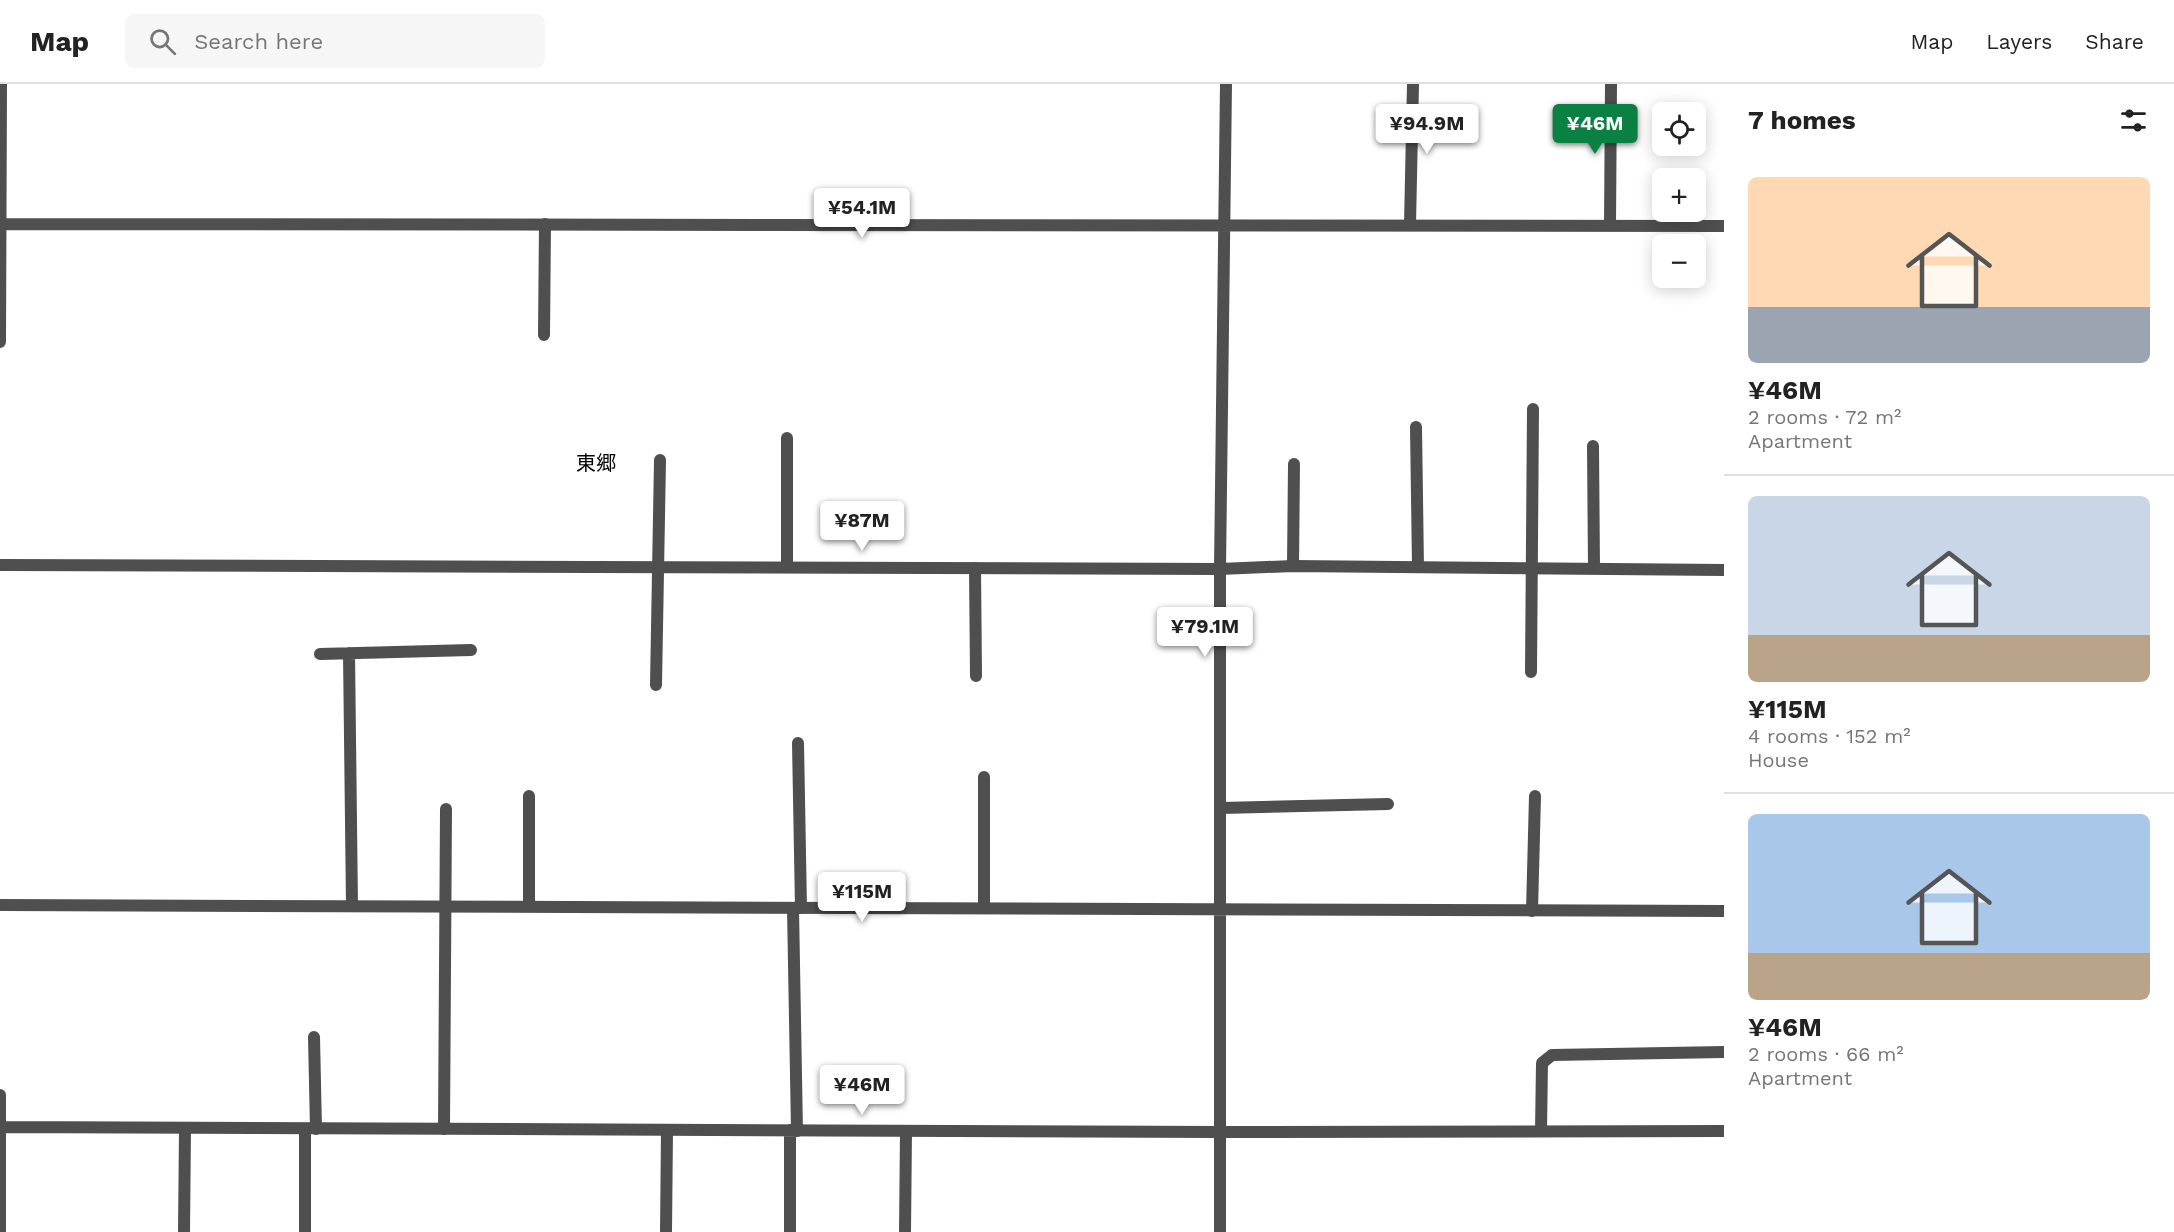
<!DOCTYPE html>
<html lang="en">
<head>
<meta charset="utf-8">
<style>
  :root { --surface:#fff; --page:#f6f6f6; --text:#222; --muted:#767676; --line:#e0e0e0; --accent:#0b8043 }
  body { margin:0; font-family:"Work Sans","Noto Sans JP",sans-serif; background:var(--page); color:var(--text); height:100vh; display:flex; flex-direction:column; font-size:22px; white-space:nowrap }
  * { box-sizing:border-box; margin:0 }
  p { font-size:20px; color:var(--muted) }
  .icon { flex:none; width:33px; height:33px; fill:none; stroke:currentColor; stroke-width:2; stroke-linecap:round; stroke-linejoin:round }
  .map { position:relative; flex:1; overflow:hidden }
  .side { display:flex; flex-direction:column; background:var(--surface); width:450px }
  .side>* { flex:none }
  .controls { position:absolute; left:1652px; top:18px; display:grid; gap:12px }
  .controls a { display:grid; place-items:center; width:54px; height:54px; border-radius:9px; background:var(--surface); box-shadow:0 3px 15px #0003; font-size:30px }
  .price { position:absolute; translate:-50% -51px; padding:0 14px; border-radius:6px; background:#fff; color:#222; font-size:20px; line-height:39px; filter:drop-shadow(0 2px 3px #0008) }
  .price::after { content:''; position:absolute; left:50%; top:36px; width:18px; height:14px; margin-left:-9px; background:inherit; clip-path:polygon(0 0,100% 0,50% 100%) }
  .price.active { background:var(--accent); color:#fff }
  ul { padding:0; list-style:none }
  li { display:grid; align-content:center; gap:12px; height:318px; padding:0 24px }
  li+li { border-top:2px solid var(--line) }
  li span { display:grid; place-items:center; height:186px; border-radius:9px; color:#555 }
  li>.icon { margin-inline-start:auto }
  span .icon { width:108px; height:108px; fill:#fffc; stroke-width:1 }
  li b { font-size:26px }
  h2 { display:flex; justify-content:space-between; align-items:center; height:72px; padding:0 24px; font-size:26px }
  header { display:flex; align-items:center; gap:36px; box-sizing:border-box; height:84px; padding:0 30px; background:var(--surface); border-bottom:2px solid var(--line) }
  header strong { font-size:28px }
  nav { display:flex; gap:33px; margin-inline-start:auto; font-size:21px }
  .search { width:420px; height:54px; background:var(--page); display:flex; align-items:center; gap:15px; box-sizing:border-box; padding:0 21px; border-radius:9px; color:var(--muted); font-size:22px }
  main { display:flex; flex:1; min-height:0 }
  .map>svg:first-child { display:block }
  .lines { fill:none; stroke-linecap:round; stroke-linejoin:round }
  .lane { stroke:#4f4f4f; stroke-width:12 }
  .street { stroke:#4f4f4f; stroke-width:12 }
  .labels { text-anchor:middle; stroke-width:4.5; stroke-linejoin:round; paint-order:stroke }
  .quarter-label { font-size:20px; fill:#000; stroke:#fff }
</style>
</head>
<body>
<header>
<strong>Map</strong>
<div class="search"><svg class="icon" aria-label="search" viewBox="0 0 24 24"><circle cx="10" cy="10" r="6"/><path d="M15 15l6 6"/></svg>Search here</div>
<nav><a>Map</a><a>Layers</a><a>Share</a></nav>
</header>
<main>
<div class="map">
<svg width="1724" height="1148" viewBox="0 0 1724 1148">
  <rect width="100%" height="100%" fill="#fff"/>
  <g class="lines">
    <path class="lane" d="M544,251L545,140
      M1416,343L1418,483
      M787,354V482
      M1593,362L1594,484
      M1293,482L1294,380
      M975,484L976,592
      M349,569L352,822
      M320,570L471,566
      M1531,588L1533,325
      M656,601L660,376
      M798,659L801,824
      M1221,724L1388,720
      M529,822V712
      M793,824L797,1047
      M984,824V693
      M1532,827L1535,712
      M314,953L316,1045
      M305,1045V1148
      M444,1045L446,725
      M1541,1047L1542,979L1552,971L1724,968
      M184,1148L185,1044
      M666,1148L667,1046
      M905,1148L906,1047"/>
    <path class="street" d="M0,140L1724,142
      M1410,140L1413,0
      M1610,141L1611,0
      M0,258L1,0
      M0,481L1220,485L1293,482L1724,486
      M0,821L1724,827
      M0,1011V1148
      M0,1043L1219,1048L1724,1047
      M790,1046V1148
      M1220,1148V485L1226,0"/>
  </g>
  <g class="labels">
    <g class="quarter-label">
      <text x="596" y="386">東郷</text>
    </g>
  </g>
</svg>
<div class="controls">
<a><svg class="icon" aria-label="locate" viewBox="0 0 24 24"><circle cx="12" cy="12" r="6"/><path d="M12 2v4M12 18v4M2 12h4M18 12h4"/></svg></a>
<a>+</a>
<a>−</a>
</div>
<b class="price" style="left:1427px;top:71px">¥94.9M</b>
<b class="price active" style="left:1595px;top:71px">¥46M</b>
<b class="price" style="left:862px;top:155px">¥54.1M</b>
<b class="price" style="left:862px;top:468px">¥87M</b>
<b class="price" style="left:1205px;top:574px">¥79.1M</b>
<b class="price" style="left:862px;top:839px">¥115M</b>
<b class="price" style="left:862px;top:1032px">¥46M</b>
</div>
<section class="side">
<h2>7 homes<svg class="icon" aria-label="filters" viewBox="0 0 24 24"><path d="M4 7h16M4 17h16"/><circle cx="9" cy="7" r="2"/><circle cx="15" cy="17" r="2"/></svg></h2>
<ul>
<li><span style="background:linear-gradient(#ffd9b3 70%,#9aa5b1 0)"><svg class="icon" aria-label="home" viewBox="0 0 24 24"><path d="M3 11l9-7 9 7M6 9v11h12V9"/></svg></span><div><b>¥46M</b><p>2 rooms · 72 m²</p><p>Apartment</p></div></li>
<li><span style="background:linear-gradient(#c9d6e8 75%,#b9a48a 0)"><svg class="icon" aria-label="home" viewBox="0 0 24 24"><path d="M3 11l9-7 9 7M6 9v11h12V9"/></svg></span><div><b>¥115M</b><p>4 rooms · 152 m²</p><p>House</p></div></li>
<li><span style="background:linear-gradient(#a9c7e8 75%,#b9a48a 0)"><svg class="icon" aria-label="home" viewBox="0 0 24 24"><path d="M3 11l9-7 9 7M6 9v11h12V9"/></svg></span><div><b>¥46M</b><p>2 rooms · 66 m²</p><p>Apartment</p></div></li>
</ul>
</section>
</main>
</body>
</html>
